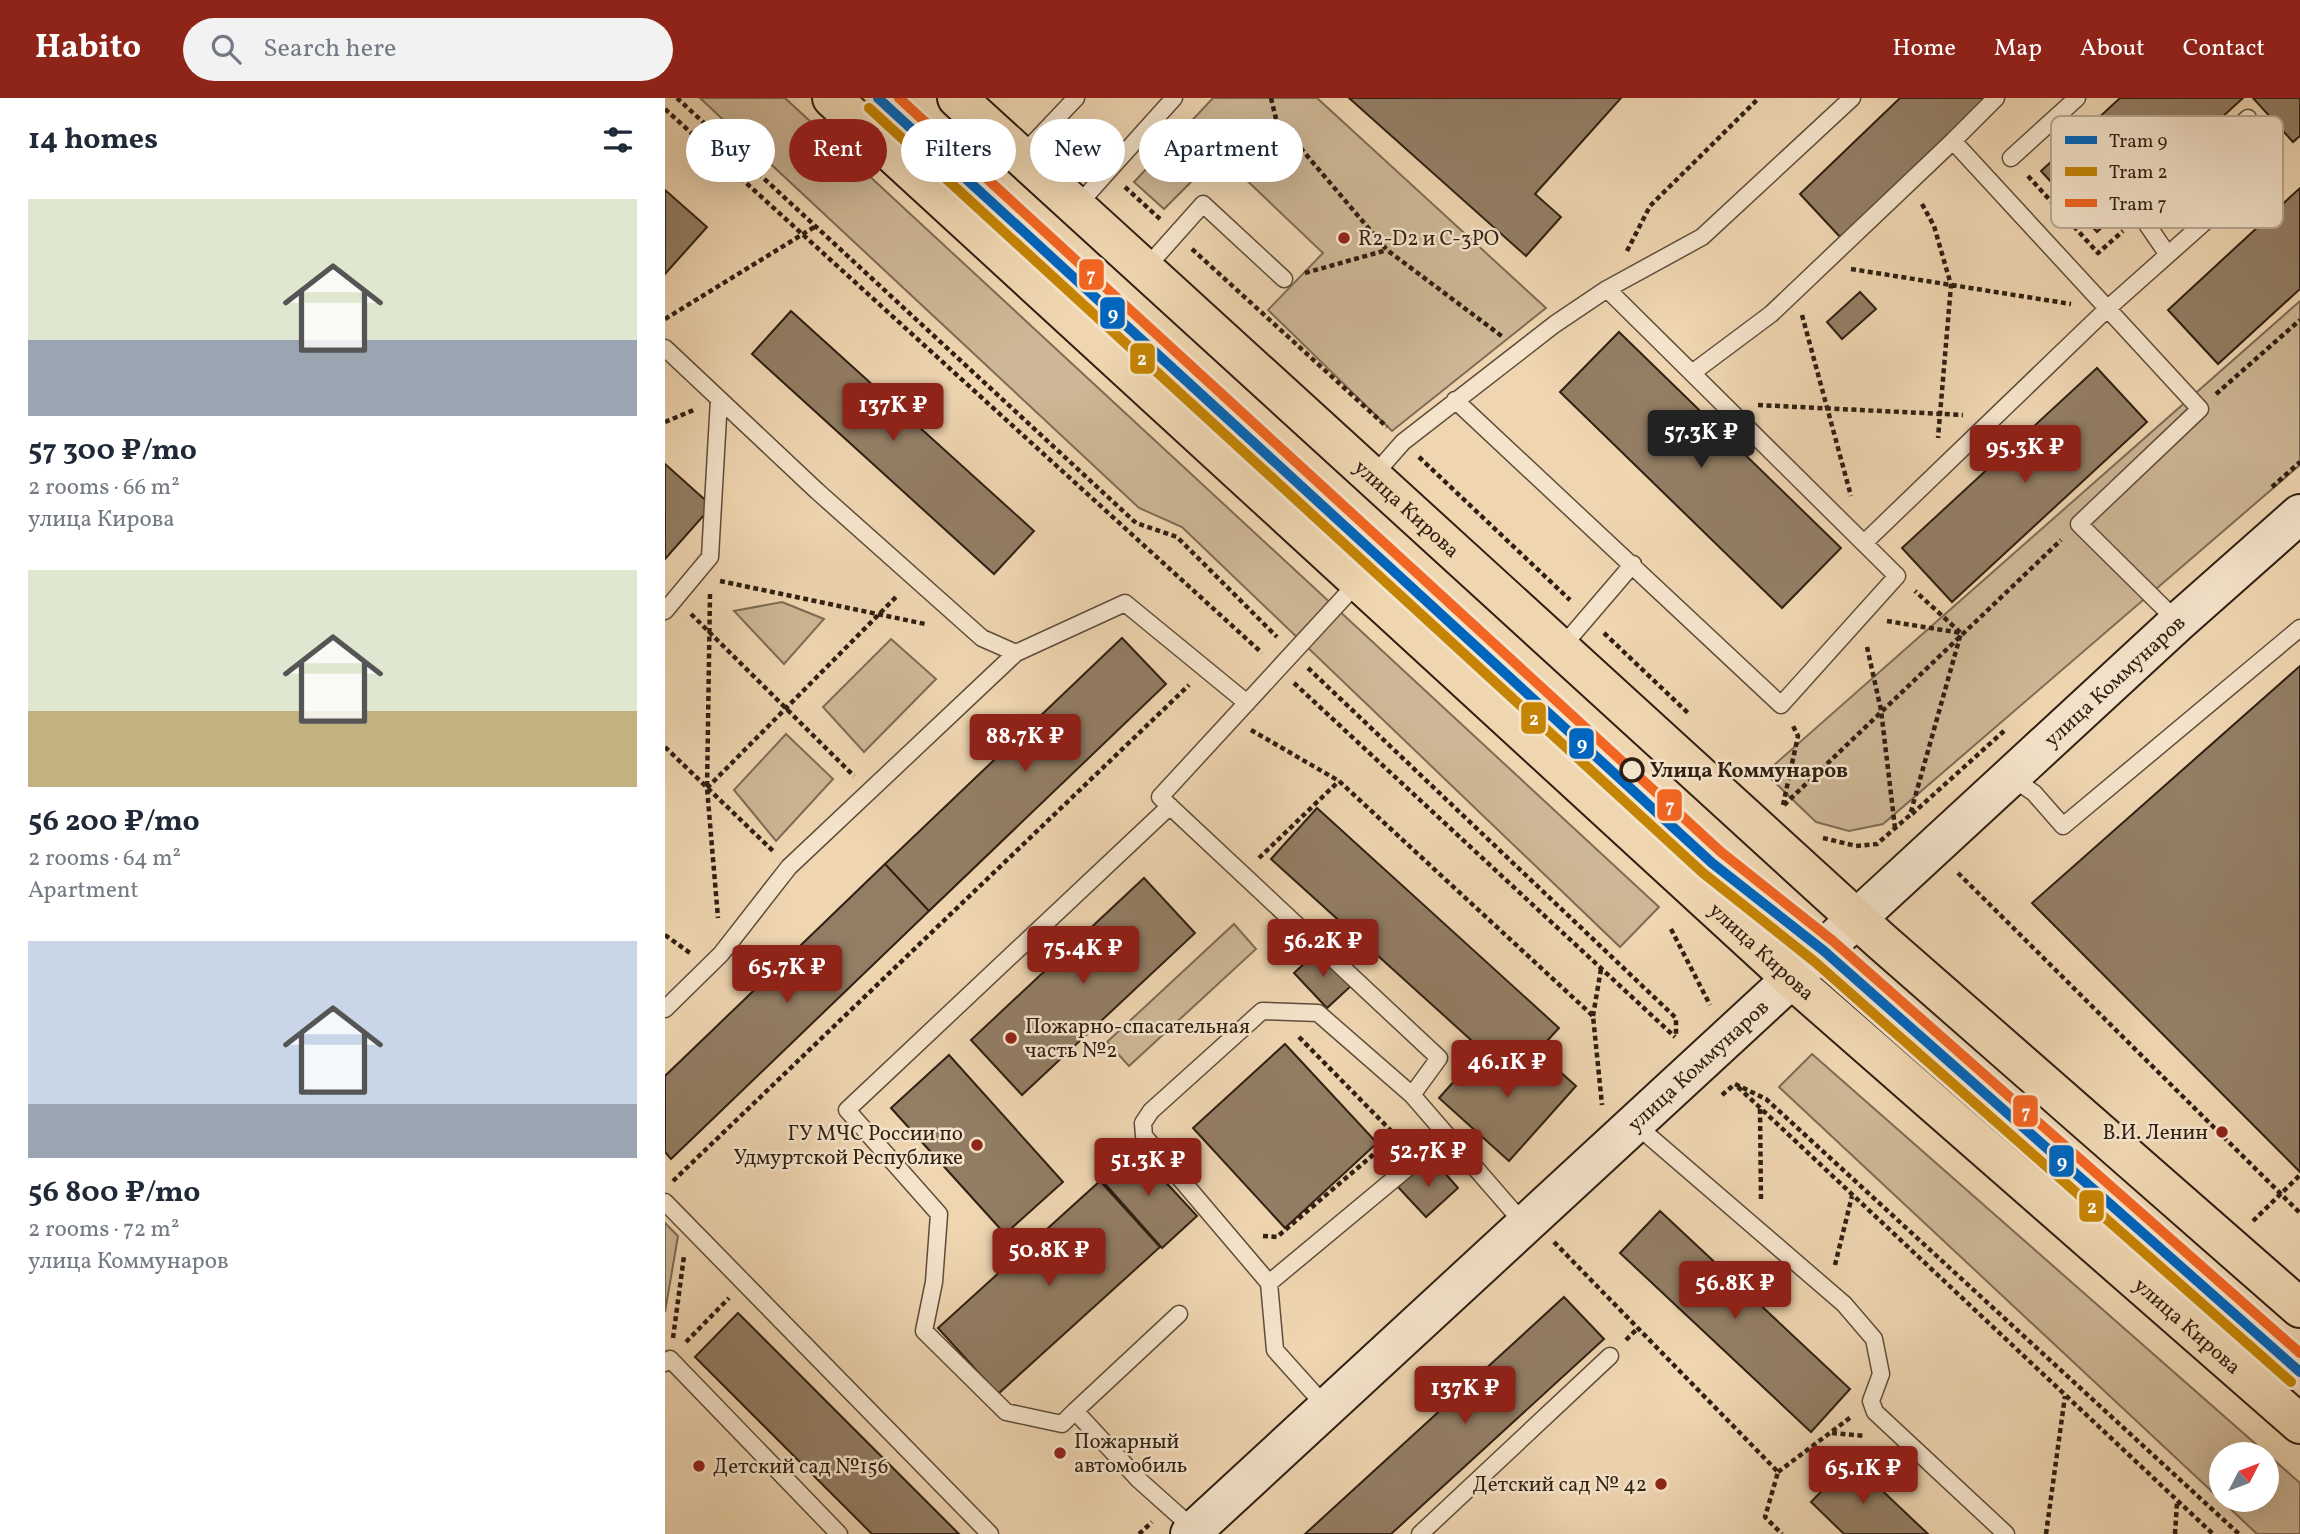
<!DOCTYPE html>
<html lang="en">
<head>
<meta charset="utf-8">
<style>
  :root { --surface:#fff; --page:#f2f2f3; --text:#1f2937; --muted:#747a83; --accent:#8f2418 }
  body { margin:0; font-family:Vollkorn,serif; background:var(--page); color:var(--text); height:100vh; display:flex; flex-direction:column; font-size:26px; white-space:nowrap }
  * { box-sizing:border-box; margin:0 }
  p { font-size:23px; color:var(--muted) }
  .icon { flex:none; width:38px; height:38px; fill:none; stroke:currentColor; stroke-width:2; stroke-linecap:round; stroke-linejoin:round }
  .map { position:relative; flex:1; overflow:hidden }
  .sheet { display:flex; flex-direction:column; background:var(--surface); width:665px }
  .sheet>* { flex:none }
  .top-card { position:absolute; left:21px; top:21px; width:665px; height:63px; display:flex; gap:14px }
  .needle { width:46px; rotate:48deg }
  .tools { position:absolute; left:1544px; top:1344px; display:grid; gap:14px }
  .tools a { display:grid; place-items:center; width:70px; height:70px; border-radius:50%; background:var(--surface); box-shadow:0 7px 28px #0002; font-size:35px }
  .price { position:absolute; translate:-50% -60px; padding:0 16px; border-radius:7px; background:var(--accent); color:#fff; font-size:23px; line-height:46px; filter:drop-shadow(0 2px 4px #0008) }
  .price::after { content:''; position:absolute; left:50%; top:42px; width:21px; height:16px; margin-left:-10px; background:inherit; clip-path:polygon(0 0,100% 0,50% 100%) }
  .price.active { background:#222; color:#fff }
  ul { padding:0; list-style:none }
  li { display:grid; align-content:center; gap:14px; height:371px; padding:0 28px }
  li span { display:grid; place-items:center; height:217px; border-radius:0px; color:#555 }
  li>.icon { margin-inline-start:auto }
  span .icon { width:126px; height:126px; fill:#fffc; stroke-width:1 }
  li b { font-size:30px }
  h2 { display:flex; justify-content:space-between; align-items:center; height:84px; padding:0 28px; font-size:30px }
  .tag { padding:0 24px; border-radius:32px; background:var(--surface); box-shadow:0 7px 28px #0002; font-size:24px; line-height:63px }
  .tag.active { background:var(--accent); color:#fff }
  header { display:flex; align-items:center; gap:42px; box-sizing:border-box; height:98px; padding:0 35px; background:var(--accent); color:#fff }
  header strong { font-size:33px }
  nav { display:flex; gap:38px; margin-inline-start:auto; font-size:24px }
  .search { width:490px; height:63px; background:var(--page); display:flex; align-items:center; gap:18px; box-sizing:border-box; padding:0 24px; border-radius:38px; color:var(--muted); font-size:26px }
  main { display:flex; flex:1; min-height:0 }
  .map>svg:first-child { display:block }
  .green { fill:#ceb796; stroke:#7e6b54; stroke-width:2 }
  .building { fill:#937e65; stroke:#2f1f12; stroke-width:2 }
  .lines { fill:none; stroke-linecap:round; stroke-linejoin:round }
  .lane-casing { stroke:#5f4d3a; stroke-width:19 }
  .secondary-casing { stroke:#2f1f12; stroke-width:42 }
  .primary-casing { stroke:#2f1f12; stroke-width:42 }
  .path { stroke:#2f1f12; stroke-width:4.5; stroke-dasharray:5 3.5; stroke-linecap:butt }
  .lane { stroke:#f5e4cc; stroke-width:16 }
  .secondary { stroke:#f5e4cc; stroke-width:38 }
  .primary { stroke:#efd6b1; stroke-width:38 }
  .tram-1-casing { stroke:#f5e4cc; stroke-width:16 }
  .tram-2-casing { stroke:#f5e4cc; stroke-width:16 }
  .tram-3-casing { stroke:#f5e4cc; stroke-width:16 }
  .tram-1 { stroke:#0065bd; stroke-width:10 }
  .tram-2 { stroke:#c58404; stroke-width:10 }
  .tram-3 { stroke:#f26522; stroke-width:10 }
  .poi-dot { fill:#8f2418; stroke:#f5e4cc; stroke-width:2.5 }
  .stop-dot { fill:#f5e4cc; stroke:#2f1f12; stroke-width:3.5 }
  .labels { text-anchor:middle; stroke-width:5; stroke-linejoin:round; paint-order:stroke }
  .poi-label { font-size:21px; fill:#2f1f12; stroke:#f5e4cc; text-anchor:start }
  .street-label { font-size:21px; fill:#2f1f12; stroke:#f5e4cc }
  .stop-label { font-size:21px; font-weight:bold; fill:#2f1f12; stroke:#f5e4cc; text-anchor:start }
  .key { fill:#f5e4cc; stroke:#baa994; stroke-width:2 }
  .key-label { font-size:19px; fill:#2f1f12 }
  .line-badge { stroke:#f5e4cc; stroke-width:2.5 }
  .badge-label { font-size:19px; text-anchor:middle; font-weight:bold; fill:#fff }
</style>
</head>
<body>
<header>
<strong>Habito</strong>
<div class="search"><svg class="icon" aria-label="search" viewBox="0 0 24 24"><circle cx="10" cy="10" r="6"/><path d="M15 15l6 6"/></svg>Search here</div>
<nav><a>Home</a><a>Map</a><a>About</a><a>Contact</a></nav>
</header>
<main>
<section class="sheet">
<h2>14 homes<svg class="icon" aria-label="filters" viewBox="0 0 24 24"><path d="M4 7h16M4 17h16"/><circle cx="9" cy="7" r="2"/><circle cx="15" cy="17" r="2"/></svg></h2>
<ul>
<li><span style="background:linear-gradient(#dfe7d0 65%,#9aa5b1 0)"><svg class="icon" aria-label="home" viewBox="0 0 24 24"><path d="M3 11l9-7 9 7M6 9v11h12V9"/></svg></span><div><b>57 300 ₽/mo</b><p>2 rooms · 66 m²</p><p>улица Кирова</p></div></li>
<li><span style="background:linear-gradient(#dfe7d0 65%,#c2b280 0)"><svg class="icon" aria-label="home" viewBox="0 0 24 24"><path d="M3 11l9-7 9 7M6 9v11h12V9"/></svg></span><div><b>56 200 ₽/mo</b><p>2 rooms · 64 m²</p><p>Apartment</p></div></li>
<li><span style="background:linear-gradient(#c9d6e8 75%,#9aa5b1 0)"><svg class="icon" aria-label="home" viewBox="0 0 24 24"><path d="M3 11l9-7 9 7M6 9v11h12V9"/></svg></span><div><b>56 800 ₽/mo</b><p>2 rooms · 72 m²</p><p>улица Коммунаров</p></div></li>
</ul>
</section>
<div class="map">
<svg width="1635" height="1436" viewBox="0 0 1635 1436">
  <rect width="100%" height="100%" fill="#efd6b1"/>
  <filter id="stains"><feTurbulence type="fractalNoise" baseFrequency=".00286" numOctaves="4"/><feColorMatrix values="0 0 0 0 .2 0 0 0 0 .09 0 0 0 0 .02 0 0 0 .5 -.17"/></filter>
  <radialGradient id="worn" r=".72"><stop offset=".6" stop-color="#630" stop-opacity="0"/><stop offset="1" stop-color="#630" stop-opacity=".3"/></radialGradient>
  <path class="green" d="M35,0H120L994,809L955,849L517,429L474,410Z
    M548,0H652L881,210L727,333L603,212L658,155L554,56L499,111L469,84Z
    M1635,203V367L1218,726L1184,733L1151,724L1100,675Z
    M117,504L159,521L119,566L69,513Z
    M226,541L271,581L199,654L158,609Z
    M121,636L168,681L111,743L69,692Z
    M569,826L591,851L464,968L442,944Z
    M1147,956L1635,1385V1436H1592L1556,1402H1601V1356H1556V1402L1114,989Z
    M0,1125L13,1138L0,1214Z"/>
  <path class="building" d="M684,0H956L870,96L896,119L861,158Z
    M1235,0H1323L1176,140L1135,96Z
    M1455,0H1578L1432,134L1376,73Z
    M1588,0H1635V38L1628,44Z
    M1635,90V191L1553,266L1503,212Z
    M0,92L42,129L0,176Z
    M1195,194L1211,211L1177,241L1162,224Z
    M126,213L369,433L329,476L87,256Z
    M954,234L1176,450L1117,510L895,294Z
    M1432,270L1482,324L1287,504L1237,450Z
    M0,366L47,408L0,461Z
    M457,540L501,586L264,813L220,766Z
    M1635,568V1074L1367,805Z
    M652,710L894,930L848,980L606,761Z
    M220,766L264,813L6,1061L0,1054V978Z
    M479,780L530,835L357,997L306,942Z
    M655,851L687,887L662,910L629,875Z
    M620,946L712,1045L620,1130L528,1030Z
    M817,952L848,980L872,953L911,988L844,1063L774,1000Z
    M284,957L398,1084L340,1136L226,1010Z
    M469,1050L532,1118L497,1150L434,1079Z
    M772,1066L793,1090L761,1119L733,1089L753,1070L766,1071Z
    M435,1083L495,1149L333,1296L273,1230Z
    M995,1113L1185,1291L1146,1334L955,1155Z
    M899,1199L939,1241L726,1436H640Z
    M73,1215L294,1436H207L30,1259Z
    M1186,1363L1263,1436H1179L1146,1404Z"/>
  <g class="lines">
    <g class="lane-casing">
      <path id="lane" d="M1288,43L1331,0
        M356,58L411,0
        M1346,60L1412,0
        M411,109L509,0
        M1503,157L1477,119L1583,20
        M480,171L538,106L619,181
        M0,250L152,393L317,540L351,555L460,505L582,605
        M1027,275L1106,216L1288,43L1535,311L1414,426L1513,524
        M790,302L1116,607L1232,478L942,191
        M708,378L738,344L890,226L942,191L1037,139L1187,0
        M1199,445L1442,211L1597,73
        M694,483L495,699L774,960L747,997L860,1127
        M0,513L45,459L54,301
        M896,550L968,466
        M1347,680L1369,695L1398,728L1635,530
        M0,911L56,856L124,769L351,555
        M747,997L653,915L597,913L486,1013L478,1025L479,1038L604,1185L782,1037
        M970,1026L1179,1206L1209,1241L1216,1276L1206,1303L1210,1314L1341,1436
        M0,1104L325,1436
        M604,1185L610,1252L662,1310
        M514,1216L410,1313L474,1382L530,1432
        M0,1265L5,1261L174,1436
        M410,1313L397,1326L341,1314L259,1233L269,1184L274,1116L182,1012L505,708
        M755,1436L945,1258"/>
    </g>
    <g class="secondary-casing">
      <g id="secondary">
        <path id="s1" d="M525,1436L1513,524L1635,416"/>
      </g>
    </g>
    <g class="primary-casing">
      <g id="primary">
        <path id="s2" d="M167,0L1128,882L1635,1326"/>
        <path id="s3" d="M292,0L1215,842L1635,1210"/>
      </g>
    </g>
    <path class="path" d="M12,0L471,425L512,439L612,539
      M606,0L611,21L722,152L838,239
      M0,11L597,555
      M407,39L426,57
      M1363,78L1433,155L1458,133
      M460,89L495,121
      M1257,106L1269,128L1286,187L1273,340
      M527,151L722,329
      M962,153L985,108L1094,0
      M1186,171L1406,206
      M640,175L722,152
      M1137,217L1186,398
      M0,221L151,128
      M1551,296L1635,222
      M1093,307L1298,317
      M0,324L31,311
      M754,359L905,502
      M1607,389L1635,364
      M55,483L260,526
      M45,496L42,690L53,820
      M26,516L189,678
      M1222,523L1296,535
      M939,535L1024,616
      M1202,549L1216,612L1230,730
      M643,570L1011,920V939
      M629,585L1010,939
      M586,632L674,683L928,918L937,1007
      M0,649L108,753
      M42,690L231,499
      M1118,707L1133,638L1128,628
      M1119,707L1396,442
      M1247,716L1339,633
      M1158,740L1191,748L1212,746L1245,717L1296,535L1250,493
      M594,760L674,683
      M1293,775L1635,1115
      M1006,831L1045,907
      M0,837L25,855
      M928,918L936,871
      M634,939L738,1045
      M1070,986L1101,1001L1574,1436
      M1073,989L1548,1436
      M1057,997L1070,986
      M1095,1011L1096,1104
      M8,1083L524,587
      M1588,1123L1635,1077
      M598,1138L612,1139L730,1038
      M889,1144L1113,1374L1100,1419L1117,1436
      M1170,1167L1187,1098
      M8,1240L19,1158
      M961,1242L973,1230
      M21,1244L64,1200
      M1167,1335L1200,1338
      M1113,1374L1186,1319
      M474,1436L487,1424
      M1381,1436L1400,1298
      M1510,1436L1512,1404"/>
    <use href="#lane" class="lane"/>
    <use href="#secondary" class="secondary"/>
    <use href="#primary" class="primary"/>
    <g class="tram-1-casing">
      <path id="tram-1" d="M213,0L1047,765L1159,853L1635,1274"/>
    </g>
    <g class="tram-2-casing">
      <path id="tram-2" d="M204,10L1038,775L1150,864L1626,1284"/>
    </g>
    <g class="tram-3-casing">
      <path id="tram-3" d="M234,0L1056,754L1168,843L1635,1255"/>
    </g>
    <use href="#tram-1" class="tram-1"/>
    <use href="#tram-2" class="tram-2"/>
    <use href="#tram-3" class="tram-3"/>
  </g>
  <g class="poi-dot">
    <circle cx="679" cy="140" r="7"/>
    <circle cx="346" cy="940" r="7"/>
    <circle cx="1557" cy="1034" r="7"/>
    <circle cx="312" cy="1047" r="7"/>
    <circle cx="395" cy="1355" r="7"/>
    <circle cx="34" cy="1368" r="7"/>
    <circle cx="996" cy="1386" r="7"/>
  </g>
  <circle class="stop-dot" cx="967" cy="672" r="11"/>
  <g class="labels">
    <g class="poi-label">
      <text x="693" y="147">R2-D2 и C-3PO</text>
      <text x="360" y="935">Пожарно-спасательная<tspan x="360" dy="24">часть №2</tspan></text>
      <text x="1543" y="1041" text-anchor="end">В.И. Ленин</text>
      <text x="298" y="1042" text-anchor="end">ГУ МЧС России по<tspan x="298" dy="24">Удмуртской Республике</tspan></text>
      <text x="409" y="1350">Пожарный<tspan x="409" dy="24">автомобиль</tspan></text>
      <text x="48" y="1375">Детский сад №156</text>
      <text x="982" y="1393" text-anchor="end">Детский сад № 42</text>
    </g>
    <g class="street-label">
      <text dy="7" stroke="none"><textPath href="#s3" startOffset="609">улица Кирова</textPath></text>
      <text dy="7" stroke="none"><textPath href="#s1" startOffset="1258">улица Коммунаров</textPath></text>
      <text dy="7" stroke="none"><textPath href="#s2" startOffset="1262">улица Кирова</textPath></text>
      <text dy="7" stroke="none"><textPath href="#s1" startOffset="691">улица Коммунаров</textPath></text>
      <text dy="7" stroke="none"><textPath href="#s2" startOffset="1829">улица Кирова</textPath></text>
    </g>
    <g class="stop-label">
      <text x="985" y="679">Улица Коммунаров</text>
    </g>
  </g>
  <rect x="1386" y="18" width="232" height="112" rx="10" class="key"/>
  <rect x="1400" y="38" width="32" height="8" fill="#0065bd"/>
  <rect x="1400" y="69" width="32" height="9" fill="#c58404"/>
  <rect x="1400" y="101" width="32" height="8" fill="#f26522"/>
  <g class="key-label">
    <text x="1444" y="49">Tram 9</text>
    <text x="1444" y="80">Tram 2</text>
    <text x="1444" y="112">Tram 7</text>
  </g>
  <g class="line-badge">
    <rect x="413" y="160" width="27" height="33" rx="7" fill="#f26522"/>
    <rect x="434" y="198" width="27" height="34" rx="7" fill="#0065bd"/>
    <rect x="464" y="244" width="27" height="33" rx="7" fill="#c58404"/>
    <rect x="855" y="603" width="27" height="34" rx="7" fill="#c58404"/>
    <rect x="903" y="629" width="27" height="33" rx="7" fill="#0065bd"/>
    <rect x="991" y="690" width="27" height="34" rx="7" fill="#f26522"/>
    <rect x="1347" y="996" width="27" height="34" rx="7" fill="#f26522"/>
    <rect x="1383" y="1046" width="27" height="34" rx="7" fill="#0065bd"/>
    <rect x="1413" y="1091" width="27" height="34" rx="7" fill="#c58404"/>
  </g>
  <g class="badge-label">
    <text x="426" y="183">7</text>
    <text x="448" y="222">9</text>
    <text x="477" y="267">2</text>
    <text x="869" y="627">2</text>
    <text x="917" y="652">9</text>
    <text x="1005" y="714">7</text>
    <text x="1361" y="1020">7</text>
    <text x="1397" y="1070">9</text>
    <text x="1427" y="1115">2</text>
  </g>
  <rect width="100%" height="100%" filter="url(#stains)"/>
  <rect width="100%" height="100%" fill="url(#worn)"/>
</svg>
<div class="tools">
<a><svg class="needle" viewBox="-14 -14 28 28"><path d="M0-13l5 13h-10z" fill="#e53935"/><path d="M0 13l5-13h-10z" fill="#747a83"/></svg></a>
</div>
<b class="price" style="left:228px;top:345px">137K ₽</b>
<b class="price active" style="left:1036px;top:372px">57.3K ₽</b>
<b class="price" style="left:1360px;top:387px">95.3K ₽</b>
<b class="price" style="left:360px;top:676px">88.7K ₽</b>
<b class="price" style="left:658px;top:881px">56.2K ₽</b>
<b class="price" style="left:418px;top:888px">75.4K ₽</b>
<b class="price" style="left:122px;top:907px">65.7K ₽</b>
<b class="price" style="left:842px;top:1002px">46.1K ₽</b>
<b class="price" style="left:763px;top:1091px">52.7K ₽</b>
<b class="price" style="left:483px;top:1100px">51.3K ₽</b>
<b class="price" style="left:384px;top:1190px">50.8K ₽</b>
<b class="price" style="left:1070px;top:1223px">56.8K ₽</b>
<b class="price" style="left:800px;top:1328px">137K ₽</b>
<b class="price" style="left:1198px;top:1408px">65.1K ₽</b>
<div class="top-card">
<a class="tag">Buy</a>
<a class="tag active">Rent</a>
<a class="tag">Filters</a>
<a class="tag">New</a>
<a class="tag">Apartment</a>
</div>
</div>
</main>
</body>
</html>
